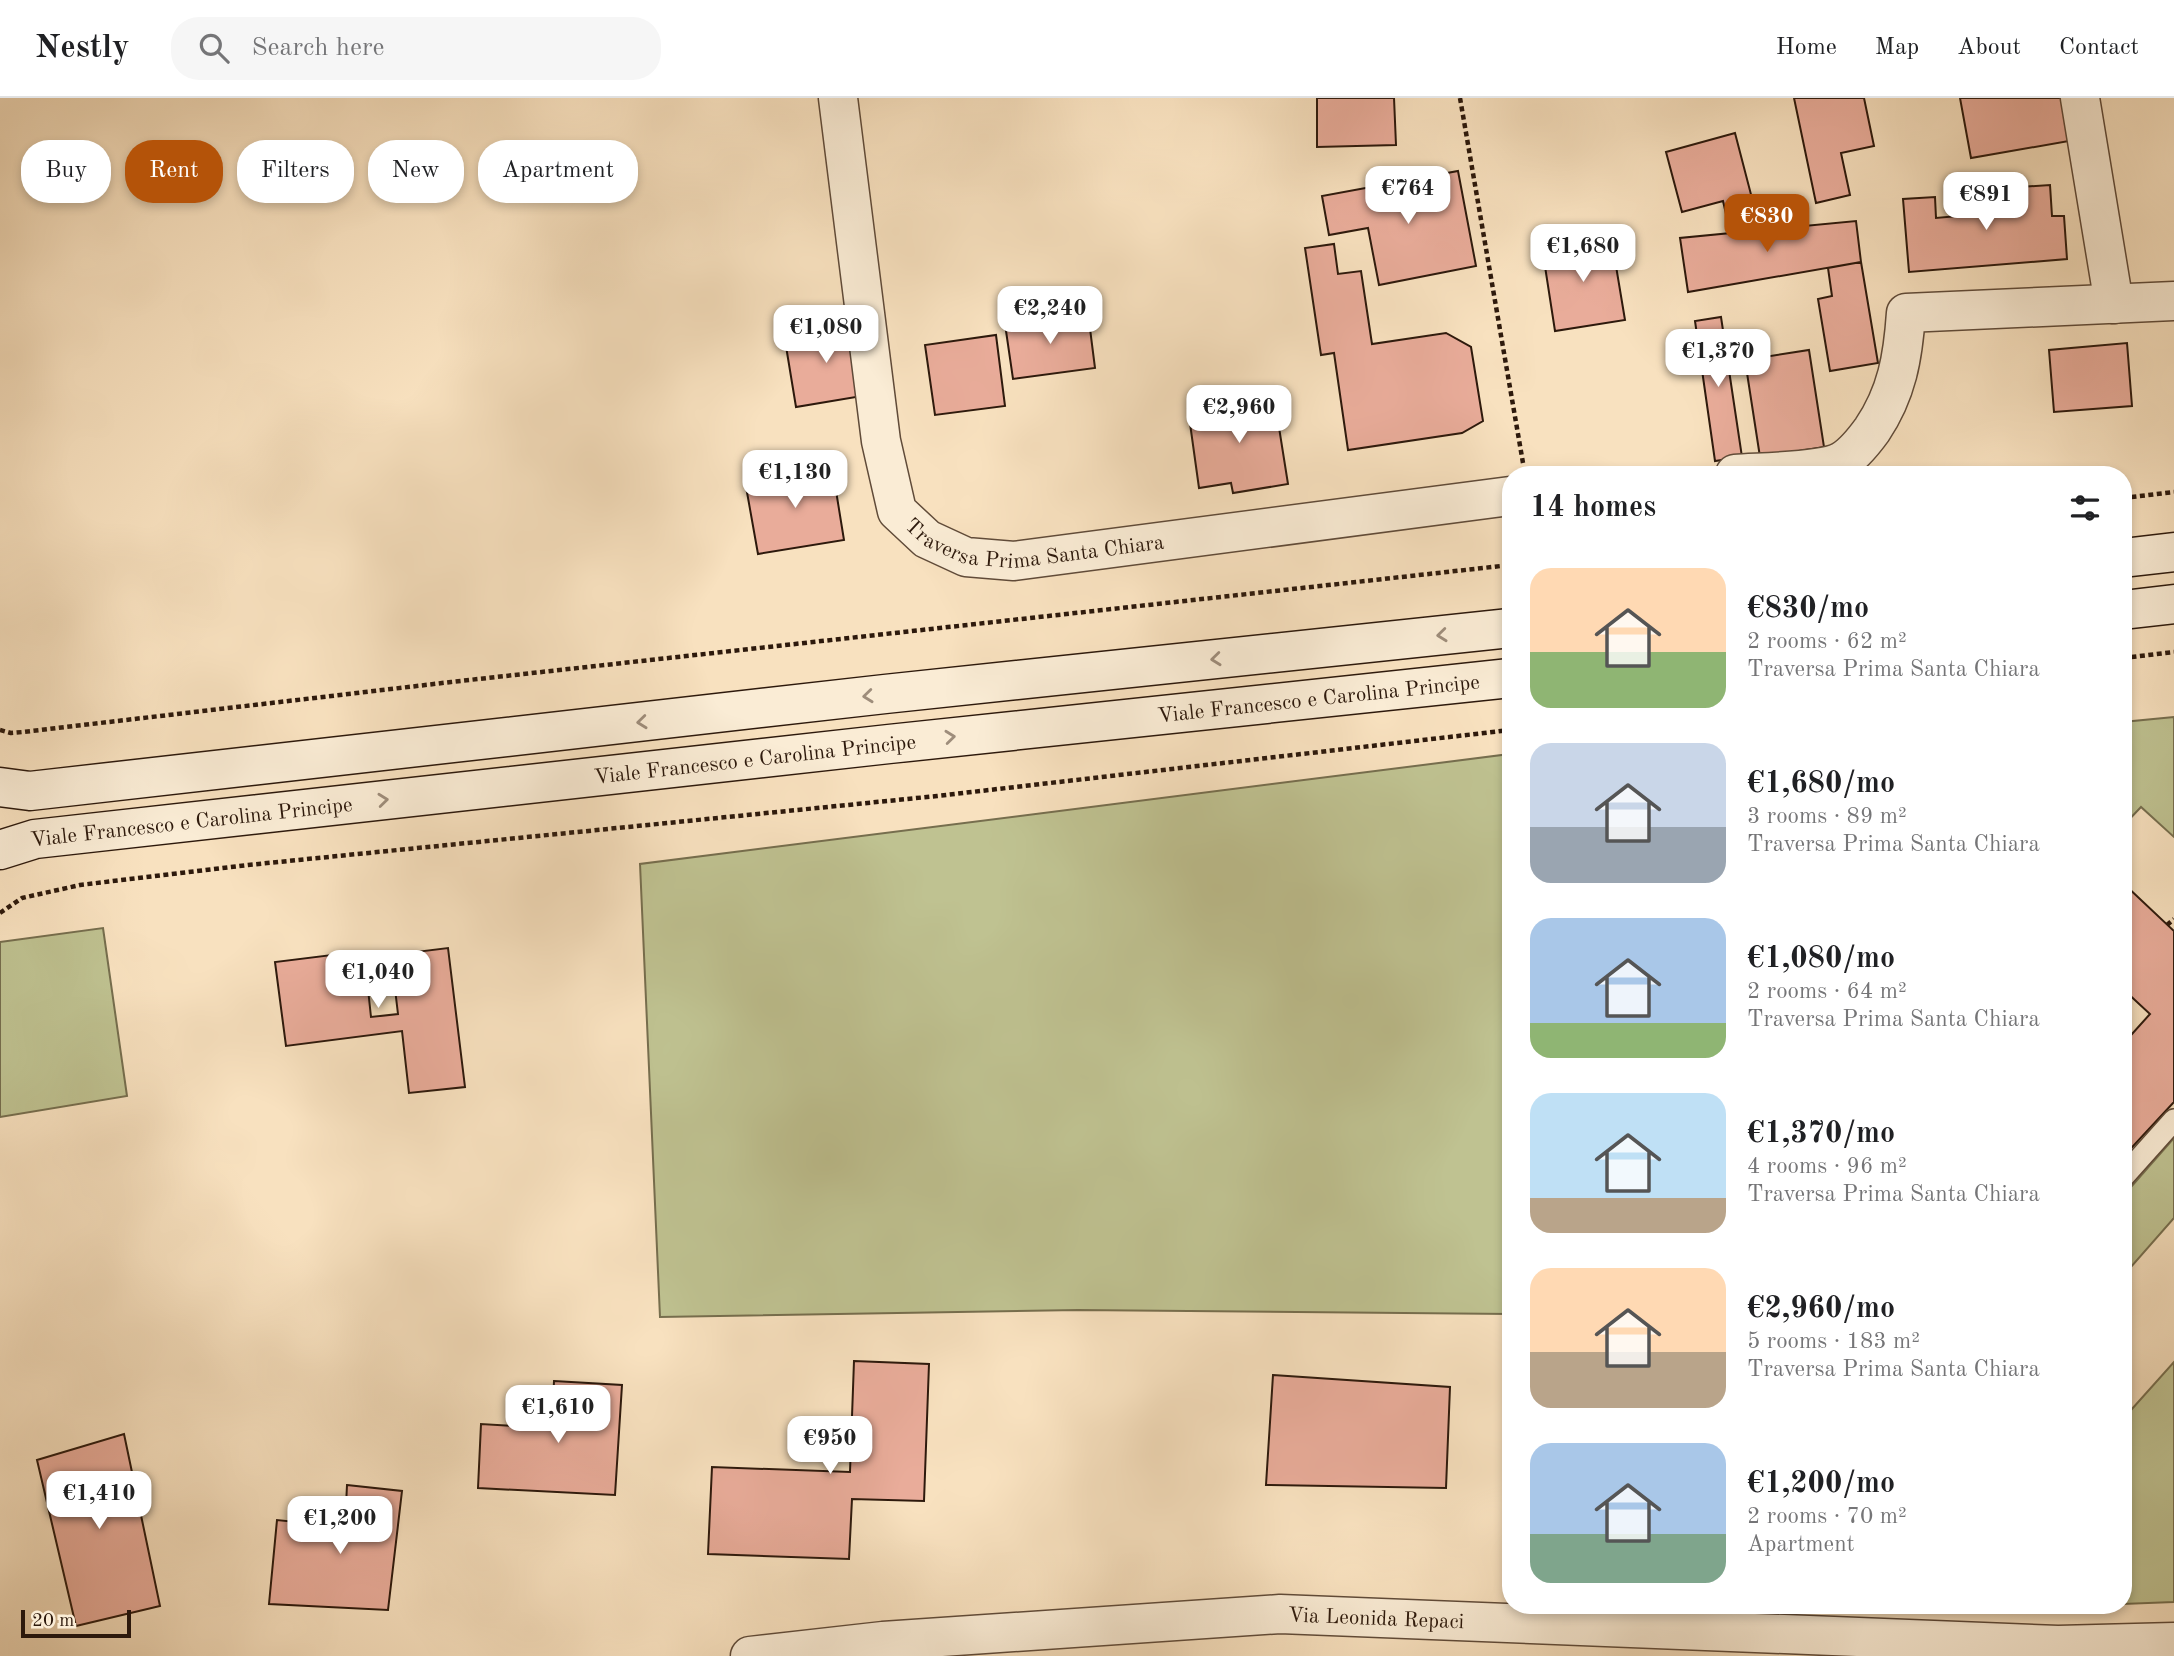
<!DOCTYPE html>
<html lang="en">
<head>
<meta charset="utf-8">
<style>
  :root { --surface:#fff; --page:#f6f6f6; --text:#202124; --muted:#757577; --line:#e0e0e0; --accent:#b45309 }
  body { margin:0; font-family:"Old Standard TT",serif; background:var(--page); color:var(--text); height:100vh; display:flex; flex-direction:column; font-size:26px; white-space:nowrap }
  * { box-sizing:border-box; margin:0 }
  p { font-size:23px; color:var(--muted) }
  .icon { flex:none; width:38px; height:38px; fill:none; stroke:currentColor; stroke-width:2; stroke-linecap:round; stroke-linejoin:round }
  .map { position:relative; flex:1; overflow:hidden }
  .sheet { position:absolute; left:1502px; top:368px; width:630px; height:1148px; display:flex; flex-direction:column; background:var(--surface); border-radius:28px; box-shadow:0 4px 10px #0003 }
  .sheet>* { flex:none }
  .hud { position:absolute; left:21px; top:42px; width:665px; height:63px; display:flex; gap:14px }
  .scale { position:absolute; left:21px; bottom:18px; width:110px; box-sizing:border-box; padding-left:7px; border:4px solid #2d190c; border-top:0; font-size:19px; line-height:24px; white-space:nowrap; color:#2d190c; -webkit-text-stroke:5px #faecd5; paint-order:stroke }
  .price { position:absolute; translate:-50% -60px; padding:0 16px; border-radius:14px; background:#fff; color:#222; font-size:23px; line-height:46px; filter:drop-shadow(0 2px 4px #0008) }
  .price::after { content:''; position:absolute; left:50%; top:42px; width:21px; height:16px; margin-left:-10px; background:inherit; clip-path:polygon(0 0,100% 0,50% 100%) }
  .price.current { background:var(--accent); color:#fff }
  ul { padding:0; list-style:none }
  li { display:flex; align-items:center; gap:21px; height:175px; padding:0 28px }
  li span { display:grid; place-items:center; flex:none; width:196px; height:140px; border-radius:21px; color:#555 }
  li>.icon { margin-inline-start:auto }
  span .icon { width:84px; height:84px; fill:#fffc; stroke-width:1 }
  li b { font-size:30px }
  h2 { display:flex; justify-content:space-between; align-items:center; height:84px; padding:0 28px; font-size:30px }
  .chip { padding:0 24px; border-radius:28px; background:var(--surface); box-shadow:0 4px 10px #0003; font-size:24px; line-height:63px }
  .chip.current { background:var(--accent); color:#fff }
  header { display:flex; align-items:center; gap:42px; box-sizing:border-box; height:98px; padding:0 35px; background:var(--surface); border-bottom:2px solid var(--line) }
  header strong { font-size:33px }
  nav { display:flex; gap:38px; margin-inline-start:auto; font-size:24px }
  .search { width:490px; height:63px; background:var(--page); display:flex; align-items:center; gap:18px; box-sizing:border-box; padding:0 24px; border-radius:28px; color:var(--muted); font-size:26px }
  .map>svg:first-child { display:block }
  .green { fill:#bfc291; stroke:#766e4e; stroke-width:2 }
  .building { fill:#e9ac9a; stroke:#2d190c; stroke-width:2 }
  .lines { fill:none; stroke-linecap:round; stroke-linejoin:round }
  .lane-casing { stroke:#604b39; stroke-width:24 }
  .street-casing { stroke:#604b39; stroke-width:41 }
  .secondary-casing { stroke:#2d190c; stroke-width:41 }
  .path { stroke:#2d190c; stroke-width:4.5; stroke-dasharray:5 3.5; stroke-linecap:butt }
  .lane { stroke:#faecd5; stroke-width:21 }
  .street { stroke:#faecd5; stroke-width:38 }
  .secondary { stroke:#faecd5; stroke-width:38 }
  .oneway { stroke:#9e8d7b }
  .labels { text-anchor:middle; stroke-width:5; stroke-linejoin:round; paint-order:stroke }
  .street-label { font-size:21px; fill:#2d190c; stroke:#faecd5 }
</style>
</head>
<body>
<header>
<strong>Nestly</strong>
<div class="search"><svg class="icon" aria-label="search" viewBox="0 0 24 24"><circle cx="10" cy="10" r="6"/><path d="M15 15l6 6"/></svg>Search here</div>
<nav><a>Home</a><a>Map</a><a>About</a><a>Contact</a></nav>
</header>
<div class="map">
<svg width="2174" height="1558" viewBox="0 0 2174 1558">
  <rect width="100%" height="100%" fill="#f8e1bf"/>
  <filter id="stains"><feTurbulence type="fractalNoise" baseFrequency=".00286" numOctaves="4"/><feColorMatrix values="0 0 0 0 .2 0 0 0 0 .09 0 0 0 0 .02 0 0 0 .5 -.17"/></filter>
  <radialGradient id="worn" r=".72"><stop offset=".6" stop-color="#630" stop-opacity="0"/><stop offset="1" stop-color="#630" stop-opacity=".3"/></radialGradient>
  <path class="green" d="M2174,619V739L2141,709L2123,728V624Z
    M1510,656V1216L1078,1212L660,1219L640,766Z
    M103,830L127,998L0,1019V844Z
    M2174,1040V1120L2123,1178V1098Z
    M2174,1264V1504L2123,1506V1321Z"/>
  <path class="building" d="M1317,0H1394L1396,47L1317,49Z
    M1794,0H1864L1874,48L1841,55L1850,97L1816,105Z
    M1960,0H2061L2069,43L1971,60Z
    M1735,35L1754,108L1726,116L1723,103L1682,114L1666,54Z
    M1458,73L1476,168L1379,187L1368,130L1329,137L1322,98Z
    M2050,87L2052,118H2064L2067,161L1909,174L1903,101L1935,99L1936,120L1992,115L1990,91Z
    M1856,123L1861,164L1688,194L1680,140Z
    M1611,138L1625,222L1555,233L1542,149Z
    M1334,146L1338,176L1361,173L1372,246L1446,235L1471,249L1483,323L1462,335L1348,352L1334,255L1321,257L1305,150Z
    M1861,164L1878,265L1830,273L1818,201L1832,198L1828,170Z
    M1088,215L1095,270L1013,281L1005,226Z
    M1721,219L1742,359L1715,363L1695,223Z
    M856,224L868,297L796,309L784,236Z
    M996,237L1005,308L935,317L925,247Z
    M2127,245L2132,308L2054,314L2049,252Z
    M1809,252L1824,349L1760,359L1745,262Z
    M1274,298L1288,386L1233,395L1231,385L1199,390L1188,311Z
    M832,368L844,442L758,456L745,383Z
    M2123,785L2174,833V1004L2123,1059V946L2150,916L2123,891Z
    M448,850L465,989L409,995L402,933L286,948L275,864L364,853L371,919L398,916L391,857Z
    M854,1263L929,1266L924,1403L852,1401L849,1461L708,1456L712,1369L850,1374Z
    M1273,1277L1450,1289L1446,1390L1266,1387Z
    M554,1283L622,1287L615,1397L478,1390L481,1326L552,1330Z
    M124,1336L160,1508L76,1528L37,1362Z
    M347,1387L402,1393L388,1512L269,1506L277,1422L345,1429Z"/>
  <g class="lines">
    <g class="lane-casing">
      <path id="lane" d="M2123,1079L2174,1022"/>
    </g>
    <g class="street-casing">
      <g id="street">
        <path id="s1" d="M838,0L881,343L897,413L927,441L966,459L1014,463L1510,398"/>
        <path d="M2080,0L2114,206"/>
        <path d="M1735,376C1760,374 1823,374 1842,363C1854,356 1864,343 1872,332C1897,295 1903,259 1906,215L2174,203"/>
        <path id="s2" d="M750,1558L883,1543L1280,1516L2058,1547L2174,1544"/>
      </g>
    </g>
    <g class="secondary-casing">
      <g id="secondary">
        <path d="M2123,460L2174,454"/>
        <path d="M2123,512L2174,506"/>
        <path d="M0,689L30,693L885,596L1510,530"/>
        <path id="s3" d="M0,752L35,741L889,646L1510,580"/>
      </g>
    </g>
    <path class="path" d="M1460,0L1523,365
      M2123,400L2174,394
      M2123,560L2174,554
      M0,632L11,635L23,634L451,584L1510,467
      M0,815L22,800L80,787L248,767L937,698L1510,632
      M2167,827L2174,821"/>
    <use href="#lane" class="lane"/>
    <use href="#street" class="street"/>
    <use href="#secondary" class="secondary"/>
  </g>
  <defs><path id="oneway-chevron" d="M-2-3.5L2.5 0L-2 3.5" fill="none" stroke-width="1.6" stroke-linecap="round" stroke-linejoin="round" transform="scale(1.75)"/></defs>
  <g class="oneway">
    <use href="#oneway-chevron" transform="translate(1442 537) rotate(174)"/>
    <use href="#oneway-chevron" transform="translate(1216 561) rotate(174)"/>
    <use href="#oneway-chevron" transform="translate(868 598) rotate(174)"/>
    <use href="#oneway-chevron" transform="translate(642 624) rotate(174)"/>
    <use href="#oneway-chevron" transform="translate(950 639) rotate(-6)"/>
    <use href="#oneway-chevron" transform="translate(383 702) rotate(-6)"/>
  </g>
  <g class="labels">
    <g class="street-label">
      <text dy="7" stroke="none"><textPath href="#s1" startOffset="567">Traversa Prima Santa Chiara</textPath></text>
      <text dy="7" stroke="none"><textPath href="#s3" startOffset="1328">Viale Francesco e Carolina Principe</textPath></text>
      <text dy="7" stroke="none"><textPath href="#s3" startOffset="761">Viale Francesco e Carolina Principe</textPath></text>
      <text dy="7" stroke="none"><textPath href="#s3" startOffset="194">Viale Francesco e Carolina Principe</textPath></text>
      <text dy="7" stroke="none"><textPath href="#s2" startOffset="628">Via Leonida Repaci</textPath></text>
    </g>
  </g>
  <rect width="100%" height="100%" filter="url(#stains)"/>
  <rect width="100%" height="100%" fill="url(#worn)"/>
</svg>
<div class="scale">20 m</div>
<b class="price" style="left:1408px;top:128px">€764</b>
<b class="price" style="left:1986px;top:134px">€891</b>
<b class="price current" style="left:1767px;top:156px">€830</b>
<b class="price" style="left:1583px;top:186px">€1,680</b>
<b class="price" style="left:1050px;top:248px">€2,240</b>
<b class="price" style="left:826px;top:267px">€1,080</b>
<b class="price" style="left:1718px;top:291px">€1,370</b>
<b class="price" style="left:1239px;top:347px">€2,960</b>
<b class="price" style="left:795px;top:412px">€1,130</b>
<b class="price" style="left:378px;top:912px">€1,040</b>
<b class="price" style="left:558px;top:1347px">€1,610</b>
<b class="price" style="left:830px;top:1378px">€950</b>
<b class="price" style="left:99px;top:1433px">€1,410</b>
<b class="price" style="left:340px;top:1458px">€1,200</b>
<div class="hud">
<a class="chip">Buy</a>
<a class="chip current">Rent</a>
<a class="chip">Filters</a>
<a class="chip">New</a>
<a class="chip">Apartment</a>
</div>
<section class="sheet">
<h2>14 homes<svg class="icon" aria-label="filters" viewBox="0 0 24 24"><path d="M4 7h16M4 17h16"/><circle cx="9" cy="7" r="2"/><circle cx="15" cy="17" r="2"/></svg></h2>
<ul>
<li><span style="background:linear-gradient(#ffd9b3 60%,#8fb573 0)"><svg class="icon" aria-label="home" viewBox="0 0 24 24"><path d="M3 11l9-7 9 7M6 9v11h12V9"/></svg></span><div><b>€830/mo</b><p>2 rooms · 62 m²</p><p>Traversa Prima Santa Chiara</p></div></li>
<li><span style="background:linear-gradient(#c9d6e8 60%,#9aa5b1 0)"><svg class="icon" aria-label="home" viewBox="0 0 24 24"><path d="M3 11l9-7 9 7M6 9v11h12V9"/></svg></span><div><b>€1,680/mo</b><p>3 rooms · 89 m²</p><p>Traversa Prima Santa Chiara</p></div></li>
<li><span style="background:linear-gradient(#a9c7e8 75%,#8fb573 0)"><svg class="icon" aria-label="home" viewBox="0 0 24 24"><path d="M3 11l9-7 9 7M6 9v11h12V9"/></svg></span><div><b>€1,080/mo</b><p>2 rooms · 64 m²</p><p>Traversa Prima Santa Chiara</p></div></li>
<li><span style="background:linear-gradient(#bfe0f5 75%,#b9a48a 0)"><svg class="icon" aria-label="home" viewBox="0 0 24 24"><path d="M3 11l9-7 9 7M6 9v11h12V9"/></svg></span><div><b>€1,370/mo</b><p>4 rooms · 96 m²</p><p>Traversa Prima Santa Chiara</p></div></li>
<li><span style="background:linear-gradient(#ffd9b3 60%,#b9a48a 0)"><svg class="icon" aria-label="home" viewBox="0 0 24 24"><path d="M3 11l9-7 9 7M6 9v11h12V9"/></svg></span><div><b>€2,960/mo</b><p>5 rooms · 183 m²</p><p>Traversa Prima Santa Chiara</p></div></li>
<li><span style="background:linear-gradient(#a9c7e8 65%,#7fa58c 0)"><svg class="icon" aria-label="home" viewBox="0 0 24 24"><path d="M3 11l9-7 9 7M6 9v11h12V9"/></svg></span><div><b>€1,200/mo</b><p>2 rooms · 70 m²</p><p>Apartment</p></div></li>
</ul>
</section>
</div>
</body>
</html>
